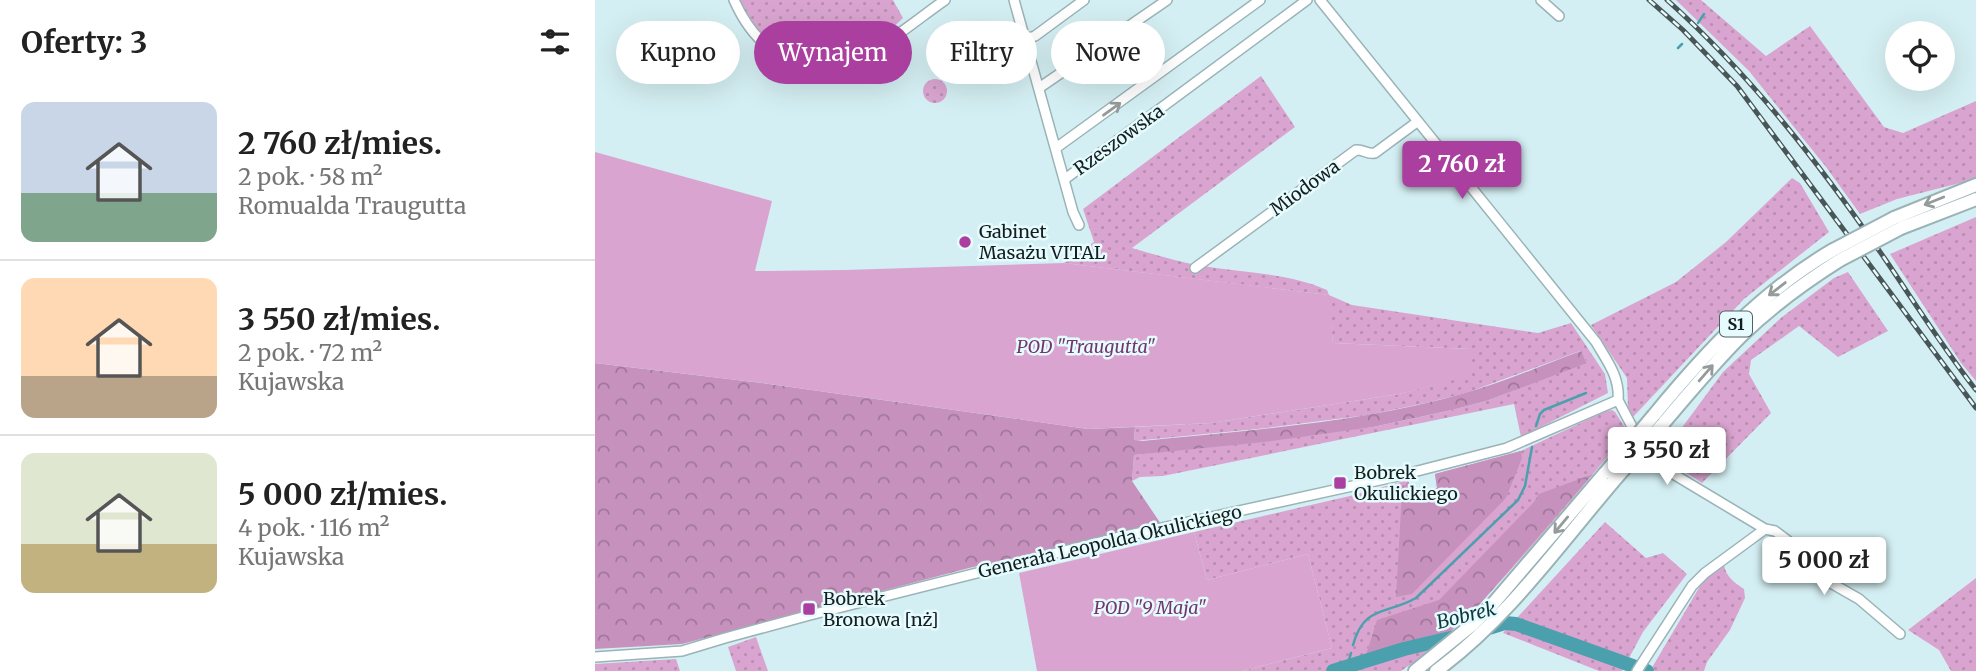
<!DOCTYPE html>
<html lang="pl">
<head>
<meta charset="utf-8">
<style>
  :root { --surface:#fff; --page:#f6f6f6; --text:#222; --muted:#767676; --line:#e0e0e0; --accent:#aa3f9f }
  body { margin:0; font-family:Merriweather,serif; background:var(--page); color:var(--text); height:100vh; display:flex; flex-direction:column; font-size:26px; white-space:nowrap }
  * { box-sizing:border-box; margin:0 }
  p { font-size:23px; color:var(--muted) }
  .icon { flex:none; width:38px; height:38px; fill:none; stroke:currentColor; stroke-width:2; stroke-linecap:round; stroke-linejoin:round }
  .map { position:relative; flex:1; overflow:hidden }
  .panel { display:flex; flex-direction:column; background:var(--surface); width:595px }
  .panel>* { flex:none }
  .top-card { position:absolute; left:21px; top:21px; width:665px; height:63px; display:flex; gap:14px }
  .controls { position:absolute; left:1290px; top:21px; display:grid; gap:14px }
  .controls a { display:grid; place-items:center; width:70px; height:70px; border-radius:50%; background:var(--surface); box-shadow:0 7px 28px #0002; font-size:35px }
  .price { position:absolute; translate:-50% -60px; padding:0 16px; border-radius:7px; background:#fff; color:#222; font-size:23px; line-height:46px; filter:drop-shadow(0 2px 4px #0008) }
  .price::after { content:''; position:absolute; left:50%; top:42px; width:21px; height:16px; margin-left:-10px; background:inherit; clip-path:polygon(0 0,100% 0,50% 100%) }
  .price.on { background:var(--accent); color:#fff }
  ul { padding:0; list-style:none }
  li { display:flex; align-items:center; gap:21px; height:175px; padding:0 21px }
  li+li { border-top:2px solid var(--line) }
  li span { display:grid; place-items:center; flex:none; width:196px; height:140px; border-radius:14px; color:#555 }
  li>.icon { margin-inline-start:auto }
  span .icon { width:84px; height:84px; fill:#fffc; stroke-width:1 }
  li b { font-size:30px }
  h2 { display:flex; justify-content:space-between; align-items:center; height:84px; padding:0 21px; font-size:30px }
  .pill { padding:0 24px; border-radius:32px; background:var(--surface); box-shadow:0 7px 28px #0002; font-size:24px; line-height:63px }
  .pill.on { background:var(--accent); color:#fff }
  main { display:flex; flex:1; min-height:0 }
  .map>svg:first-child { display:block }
  .grass { fill:url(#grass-dots) }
  .forest { fill:url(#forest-crowns) }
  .garden { fill:#d9a5d0 }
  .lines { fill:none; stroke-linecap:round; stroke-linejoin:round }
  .stream { stroke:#4aa1ad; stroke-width:2.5 }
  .river { stroke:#4aa1ad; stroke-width:14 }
  .minor-casing { stroke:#99b3b6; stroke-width:12 }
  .highway-casing { stroke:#99b3b6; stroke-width:16 }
  .minor { stroke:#fff; stroke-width:9 }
  .highway { stroke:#fff; stroke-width:12 }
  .rail-casing { stroke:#485658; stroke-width:5 }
  .rail { stroke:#e5fbfe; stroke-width:2.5; stroke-dasharray:8; stroke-linecap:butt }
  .highway-bridge-casing { stroke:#99b3b6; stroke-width:16; stroke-linecap:butt }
  .highway-bridge { stroke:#fff; stroke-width:12 }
  .oneway { stroke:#959a9a }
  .poi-dot { fill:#aa3f9f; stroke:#e5fbfe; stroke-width:2.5 }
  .labels { text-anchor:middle; stroke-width:5; stroke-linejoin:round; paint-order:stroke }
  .shield { fill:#e5fbfe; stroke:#536062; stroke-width:2 }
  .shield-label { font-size:16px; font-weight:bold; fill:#141e1f }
  .street-label { font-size:18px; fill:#141e1f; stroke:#e5fbfe }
  .poi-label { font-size:18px; fill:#141e1f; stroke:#e5fbfe; text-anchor:start }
  .park-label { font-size:18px; font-style:italic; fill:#74366d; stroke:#e5fbfe }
  .water-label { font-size:19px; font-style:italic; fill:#0d383d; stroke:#e5fbfe }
</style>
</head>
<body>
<main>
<section class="panel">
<h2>Oferty: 3<svg class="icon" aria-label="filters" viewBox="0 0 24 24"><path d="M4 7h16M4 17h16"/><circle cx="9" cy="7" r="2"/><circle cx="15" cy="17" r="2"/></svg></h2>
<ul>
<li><span style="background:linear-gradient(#c9d6e8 65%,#7fa58c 0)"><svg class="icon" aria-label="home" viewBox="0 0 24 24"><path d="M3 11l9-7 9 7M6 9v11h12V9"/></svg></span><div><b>2 760 zł/mies.</b><p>2 pok. · 58 m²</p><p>Romualda Traugutta</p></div></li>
<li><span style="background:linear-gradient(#ffd9b3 70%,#b9a48a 0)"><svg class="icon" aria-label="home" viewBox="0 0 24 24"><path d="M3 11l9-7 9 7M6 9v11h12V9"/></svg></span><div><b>3 550 zł/mies.</b><p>2 pok. · 72 m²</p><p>Kujawska</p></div></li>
<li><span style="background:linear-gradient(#dfe7d0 65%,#c2b280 0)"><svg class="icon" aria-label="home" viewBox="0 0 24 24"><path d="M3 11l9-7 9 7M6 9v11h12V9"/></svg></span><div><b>5 000 zł/mies.</b><p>4 pok. · 116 m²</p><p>Kujawska</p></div></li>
</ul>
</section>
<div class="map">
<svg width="1381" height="671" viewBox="0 0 1381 671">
  <defs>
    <pattern id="grass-dots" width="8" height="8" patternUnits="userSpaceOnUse" patternTransform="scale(1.75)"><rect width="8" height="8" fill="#d9a5d0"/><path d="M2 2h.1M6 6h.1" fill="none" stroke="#b98eb2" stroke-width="1.8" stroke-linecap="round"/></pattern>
    <pattern id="forest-crowns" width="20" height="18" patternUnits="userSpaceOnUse" patternTransform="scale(1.75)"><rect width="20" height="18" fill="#c692bd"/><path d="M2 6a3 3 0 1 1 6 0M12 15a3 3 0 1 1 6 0" fill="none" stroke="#a07799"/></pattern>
  </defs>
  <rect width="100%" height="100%" fill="#d4eff3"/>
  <path class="grass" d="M145,0H298L308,18C294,31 279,48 260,54C225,66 178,58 156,25C152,18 149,8 145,0Z
    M1081,0H1106L1171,56L1215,26L1289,127L1308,133L1381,101V179L1302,199L1265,214L1231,167L1154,71Z
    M666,76L700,127L537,248C558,254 580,261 602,265C645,273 691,272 732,290L734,295L757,305L943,333L976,323L1010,374L1013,393L926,437L919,404L568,476L545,477L537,481L539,455L778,427L857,410L891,401L992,362L985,351L871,393L831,403L773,415L672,428L539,441L540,427L616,423L804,394L875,375V349L738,343L733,295L469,263L499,242L488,209Z
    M328 91a12 12 0 1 1 24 0a12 12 0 1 1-24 0Z
    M1197,178L1205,183L1234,232L1149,299L1038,417L1033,409L1032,378L996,325L1081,282L1131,242Z
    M1381,217V381L1366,363L1295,254Z
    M1253,272L1293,331L1243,357L1204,326L1156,360L1154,374L1176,413L1107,483L1066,456L1128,372L1187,317L1239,278Z
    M1017,410L1020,412L1033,432C998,474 964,515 928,556C891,598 853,640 806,671H647L737,648L713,554L612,580L599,532L759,495L813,480L819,497L842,488L840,474L926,451L1011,411Z
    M1010,522L1051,558L1068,553L1092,574L1048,632L1027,671H1004L908,633Z
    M1129,565C1131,577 1140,583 1149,589L1150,598L1135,630L1112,662L1109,671H1055L1108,581Z
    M1381,578V671H1356L1344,650L1313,630Z
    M161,637L173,671H141L133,647Z
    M81,659L85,671H0V664Z"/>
  <path class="forest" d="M986,351L992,363L891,401L857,410L778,427L669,442L539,455L537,481L566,524L374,568L87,644L0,649V363L167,383L493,429L540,427L539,440L547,441C655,430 765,423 870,393C909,382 948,365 986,351Z
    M926,451L927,458L911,498L817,594L801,597L807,492L813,480L819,497L842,488L840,474Z
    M998,474L885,604L854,632L771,655L782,620L844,600L939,502L944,494Z"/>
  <path class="garden" d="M0,152L177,201L160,271L250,270L469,263L734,295L738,343L875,349V376L804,394L616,423L493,429L167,383L0,363Z
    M599,532L612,580L713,554L737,648L647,671H442L424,573Z"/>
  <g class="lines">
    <path class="stream" d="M1103,23L1109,14
      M1083,48L1087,44
      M941,426L945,414L949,410L991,393
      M758,645C769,605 791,615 821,598L923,500L930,486L937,447
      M752,667L756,653"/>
    <path class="river" d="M887,630L910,623L921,624L1052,671
      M738,671L809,649L864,636"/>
    <g class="minor-casing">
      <path id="minor" d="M139,0C156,38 180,61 223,63C239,64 256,62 270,54C299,40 324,18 350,0
        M419,0L478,212L484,225
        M725,0L1001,342C1012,361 1025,377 1023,400
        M946,0L964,16
        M430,39L440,36L489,0
        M444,88L572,0
        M461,148L665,0
        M470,179L712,0
        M600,268L761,150C768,149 773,155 780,153L822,122
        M1023,400L1044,440L1055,456L1070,469L1170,529L1180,531L1192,540L1229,579L1264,599L1305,634
        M0,657L87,651L130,638L215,615L521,538L803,476L912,448L1023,400
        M1042,671L1097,586L1110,573L1170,529"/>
    </g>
    <g class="highway-casing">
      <path id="highway" d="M1299,218L1381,185
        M1306,228L1381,199
        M1059,415C1111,352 1166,292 1238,250
        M1067,425C1093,394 1118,364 1146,336C1176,307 1210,282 1245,260
        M820,671L878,624L897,605L1010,473
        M841,671C910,621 962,548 1017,483"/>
    </g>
    <use href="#minor" class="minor"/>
    <use href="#highway" class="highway"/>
    <g class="rail-casing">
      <path id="rail" d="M1054,0L1088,30L1142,86L1381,408
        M1072,0C1157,76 1226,166 1290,259C1320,303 1348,348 1381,390"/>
    </g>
    <use href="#rail" class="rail"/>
    <g class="highway-bridge-casing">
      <path id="highway-bridge" d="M1238,250L1299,218
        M1245,260L1306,228
        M1010,473L1059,415
        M1017,483L1067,425"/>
    </g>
    <use href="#highway-bridge" class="highway-bridge"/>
  </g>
  <defs><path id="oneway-shaft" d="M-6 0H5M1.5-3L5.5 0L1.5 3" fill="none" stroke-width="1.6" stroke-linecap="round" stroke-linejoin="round" transform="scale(1.75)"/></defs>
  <g class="oneway">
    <use href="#oneway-shaft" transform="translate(517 109) rotate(-36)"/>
    <use href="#oneway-shaft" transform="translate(1339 201) rotate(158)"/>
    <use href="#oneway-shaft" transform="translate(1182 289) rotate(142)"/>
    <use href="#oneway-shaft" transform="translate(1111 373) rotate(-49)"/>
    <use href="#oneway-shaft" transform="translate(966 525) rotate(130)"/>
  </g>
  <g class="poi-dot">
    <circle cx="370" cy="242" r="7"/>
    <rect x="738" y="476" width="14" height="14" rx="3.5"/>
    <rect x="207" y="602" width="14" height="14" rx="3.5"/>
  </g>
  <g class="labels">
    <rect class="shield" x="1125" y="311.5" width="32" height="25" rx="5"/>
    <g class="shield-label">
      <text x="1141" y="330">S1</text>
    </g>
    <g class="street-label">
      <text transform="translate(524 140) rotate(-36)" y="6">Rzeszowska</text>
      <text transform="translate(710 188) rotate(-36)" y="6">Miodowa</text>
      <text transform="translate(515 542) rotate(-13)" y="6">Generała Leopolda Okulickiego</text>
    </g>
    <g class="poi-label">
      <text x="384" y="238">Gabinet<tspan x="384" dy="21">Masażu VITAL</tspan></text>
      <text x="759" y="479">Bobrek<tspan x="759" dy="21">Okulickiego</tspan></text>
      <text x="228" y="605">Bobrek<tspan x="228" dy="21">Bronowa [nż]</tspan></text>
    </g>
    <g class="park-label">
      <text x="491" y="353">POD "Traugutta"</text>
      <text x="555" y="614">POD "9 Maja"</text>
    </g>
    <g class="water-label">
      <text transform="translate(871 615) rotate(-14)" y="7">Bobrek</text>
    </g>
  </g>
</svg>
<div class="controls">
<a><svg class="icon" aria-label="locate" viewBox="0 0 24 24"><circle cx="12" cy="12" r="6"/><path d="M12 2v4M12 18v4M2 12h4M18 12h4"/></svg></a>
</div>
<b class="price on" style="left:867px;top:201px">2 760 zł</b>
<b class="price" style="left:1072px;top:487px">3 550 zł</b>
<b class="price" style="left:1229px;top:597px">5 000 zł</b>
<div class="top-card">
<a class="pill">Kupno</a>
<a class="pill on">Wynajem</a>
<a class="pill">Filtry</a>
<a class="pill">Nowe</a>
</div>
</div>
</main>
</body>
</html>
